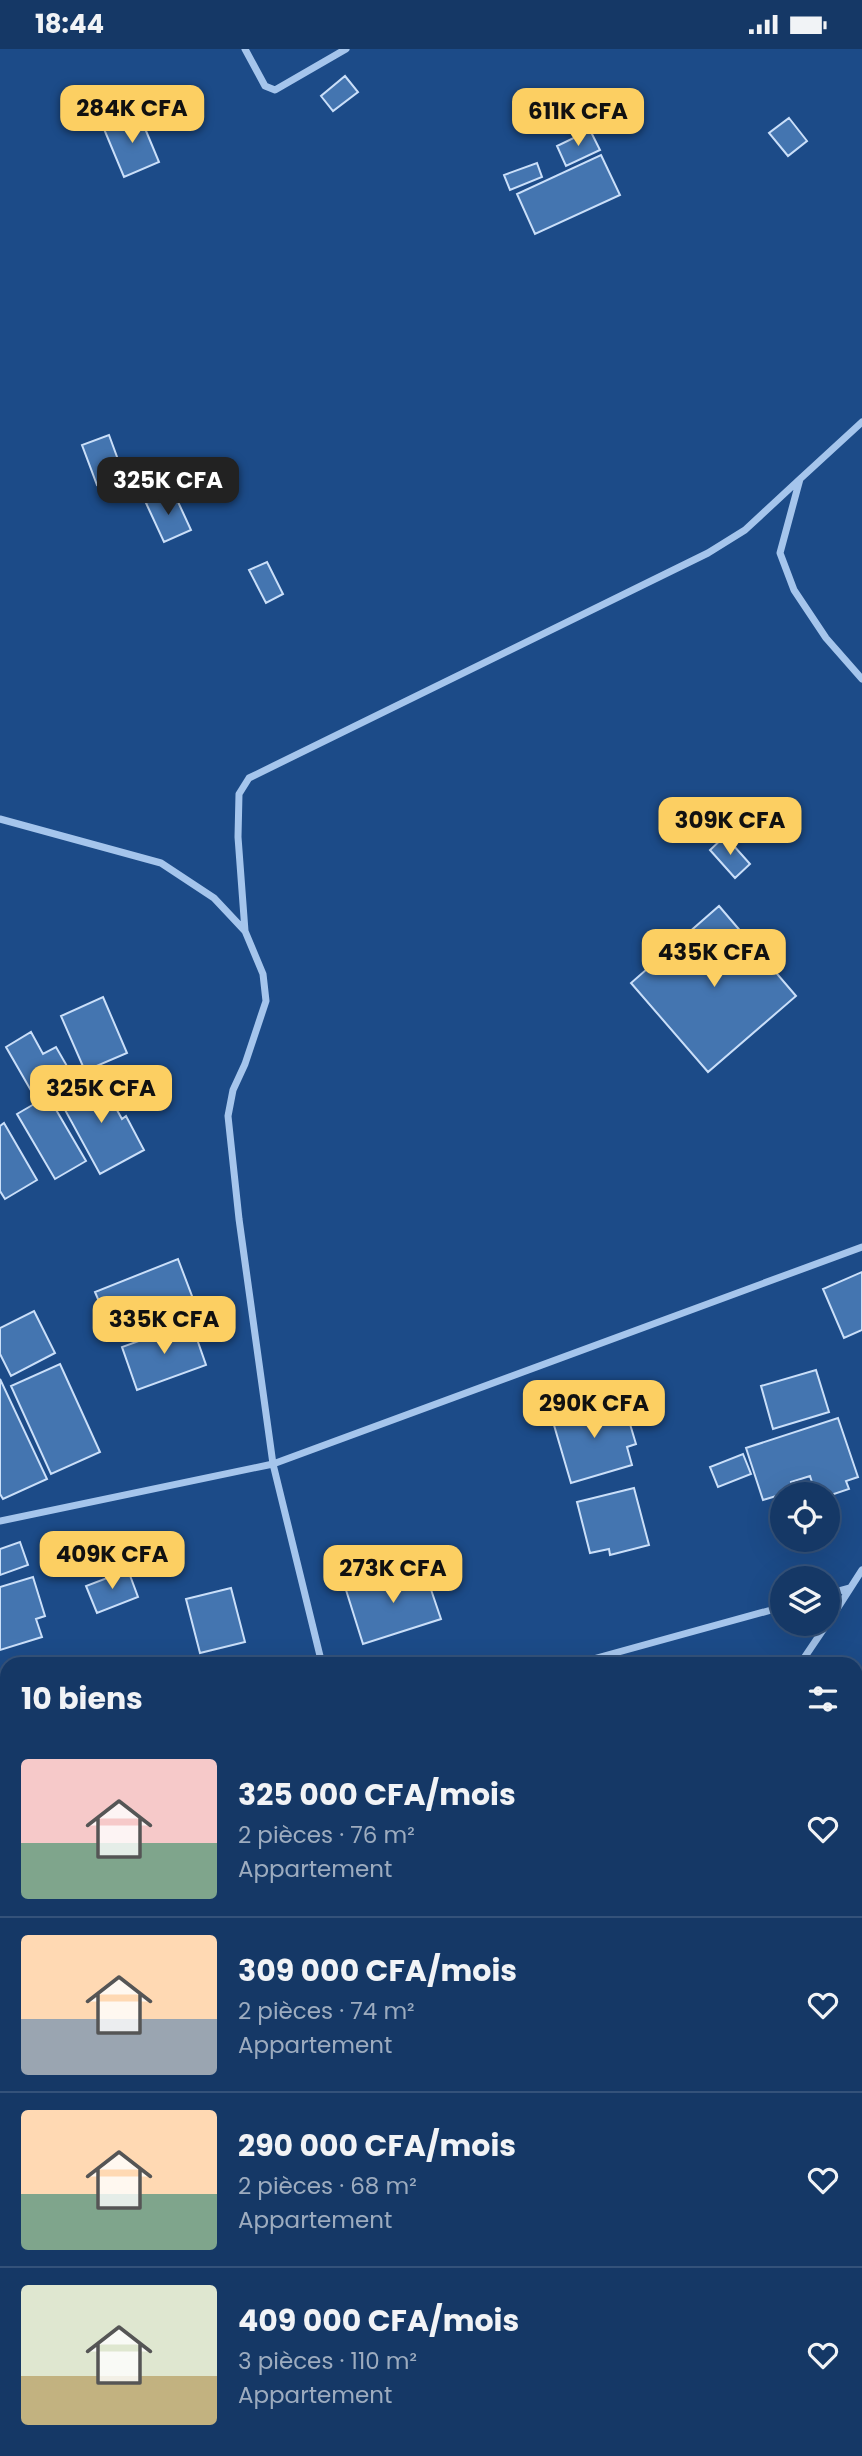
<!DOCTYPE html>
<html lang="fr">
<head>
<meta charset="utf-8">
<style>
  :root { --surface:#153866; --page:#1e3f6c; --text:#f1f3f6; --muted:#9dacbf; --line:#34527a; --accent:#fccf62 }
  body { margin:0; font-family:Poppins,sans-serif; background:var(--page); color:var(--text); height:100vh; display:flex; flex-direction:column; font-size:26px; white-space:nowrap }
  * { box-sizing:border-box; margin:0 }
  p { font-size:23px; color:var(--muted) }
  .icon { flex:none; width:38px; height:38px; fill:none; stroke:currentColor; stroke-width:2; stroke-linecap:round; stroke-linejoin:round }
  .map { position:relative; flex:1; overflow:hidden }
  .sheet { position:absolute; left:0px; top:1608px; width:863px; height:800px; display:flex; flex-direction:column; background:var(--surface); border-radius:21px 21px 0 0; box-shadow:0 7px 28px #0002,0 0 0 2px var(--line) }
  .sheet>* { flex:none }
  .fabs { position:absolute; left:770px; top:1433px; display:grid; gap:14px }
  .fabs a { display:grid; place-items:center; width:70px; height:70px; border-radius:50%; background:var(--surface); box-shadow:0 7px 28px #0002,0 0 0 2px var(--line); font-size:35px }
  .price { position:absolute; translate:-50% -60px; padding:0 16px; border-radius:14px; background:var(--accent); color:#111; font-size:23px; line-height:46px; filter:drop-shadow(0 2px 4px #0008) }
  .price::after { content:''; position:absolute; left:50%; top:42px; width:21px; height:16px; margin-left:-10px; background:inherit; clip-path:polygon(0 0,100% 0,50% 100%) }
  .price.current { background:#222; color:#fff }
  ul { padding:0; list-style:none }
  li { display:flex; align-items:center; gap:21px; height:175px; padding:0 21px }
  li+li { border-top:2px solid var(--line) }
  li span { display:grid; place-items:center; flex:none; width:196px; height:140px; border-radius:7px; color:#555 }
  li>.icon { margin-inline-start:auto }
  span .icon { width:84px; height:84px; fill:#fffc; stroke-width:1 }
  li b { font-size:30px }
  h2 { display:flex; justify-content:space-between; align-items:center; height:84px; padding:0 21px; font-size:30px }
  .status { display:flex; justify-content:space-between; align-items:center; height:49px; padding:0 35px; background:var(--surface); direction:ltr }
  .status svg { height:19px; fill:currentColor }
  .map>svg:first-child { display:block }
  .building { fill:#4475b0; stroke:#cadff9; stroke-width:2 }
  .lines { fill:none; stroke-linecap:round; stroke-linejoin:round }
  .minor { stroke:#a5c5ec; stroke-width:7 }
</style>
</head>
<body>
<div class="status"><b>18:44</b><svg viewBox="0 0 49 12"><path d="M0 12V9h3v3zM5 12V6h3v6zM10 12V3h3v9zM15 12V0h3v12zM26 1h20v11H26zM47 4h2v5h-2z"/></svg></div>
<div class="map">
<svg width="862" height="2407" viewBox="0 0 862 2407">
  <rect width="100%" height="100%" fill="#1c4b88"/>
  <path class="building" d="M345,27L358,43L333,62L321,47Z
    M139,65L159,113L124,128L104,80Z
    M789,69L807,92L788,107L769,84Z
    M590,81L600,101L566,117L557,97Z
    M601,106L620,146L535,185L517,145Z
    M537,114L542,128L510,141L504,126Z
    M109,386L124,427L97,436L82,396Z
    M173,442L191,481L164,493L146,454Z
    M267,513L283,545L266,554L249,521Z
    M725,787L750,815L735,829L710,801Z
    M719,857L796,947L708,1023L631,934Z
    M103,948L127,1004L85,1022L61,967Z
    M31,983L43,1005L56,998L71,1024L33,1045L6,998Z
    M98,1027L122,1070L126,1067L144,1101L100,1125L58,1048Z
    M48,1047L86,1112L55,1130L17,1065Z
    M4,1074L37,1131L5,1150L0,1142V1077Z
    M178,1210L195,1255L114,1288L95,1243Z
    M862,1223V1281L844,1289L823,1240Z
    M34,1262L55,1304L11,1327L0,1305V1279Z
    M191,1273L206,1316L137,1341L122,1298Z
    M60,1315L100,1403L51,1425L11,1337Z
    M816,1321L829,1363L773,1380L761,1337Z
    M0,1330L47,1430L3,1450L0,1445Z
    M612,1349L618,1368L627,1365L636,1395L627,1398L632,1416L571,1434L551,1366Z
    M838,1369L858,1428L846,1432L849,1440L828,1447L816,1446L810,1427L791,1433L793,1442L763,1451L746,1399Z
    M743,1405L751,1425L718,1438L710,1418Z
    M634,1439L649,1496L610,1506L609,1500L590,1504L577,1453Z
    M20,1493L28,1516L0,1526V1500Z
    M423,1517L441,1570L363,1595L346,1541Z
    M128,1521L138,1548L97,1564L86,1537Z
    M33,1528L45,1567L36,1570L42,1588L0,1601V1538Z
    M231,1539L245,1593L200,1604L186,1550Z
    M856,2082L862,2085L861,2138L856,2136Z
    M857,2150L862,2152V2203L856,2201Z
    M0,2218L7,2227V2239L0,2244Z
    M862,2315V2373L856,2370V2331Z
    M62,2401H137L136,2407H71L62,2405Z
    M146,2401H194L192,2407H145Z
    M532,2401H579L578,2407H531Z
    M590,2401H626L624,2407H588Z"/>
  <g class="lines">
    <path class="minor" d="M245,0L265,37L275,41L346,0
      M862,373L800,430L780,504L794,541L826,589L862,630
      M0,770L161,814L214,849L245,882L263,925L266,952L245,1015L233,1041L228,1067L239,1170L273,1415L322,1615
      M245,882L238,788L239,745L249,729L708,504L745,481L800,430
      M0,1472L273,1415L862,1198
      M828,1545L850,1539
      M828,1574L862,1521
      M575,1615L782,1558
      M800,1615L827,1575
      M0,1768L7,1764
      M0,2094L7,2089
      M856,2382L862,2385
      M0,2383L7,2378
      M372,2407L373,2401"/>
  </g>
</svg>
<div class="fabs">
<a><svg class="icon" aria-label="locate" viewBox="0 0 24 24"><circle cx="12" cy="12" r="6"/><path d="M12 2v4M12 18v4M2 12h4M18 12h4"/></svg></a>
<a><svg class="icon" aria-label="layers" viewBox="0 0 24 24"><path d="M12 4l9 5-9 5-9-5zM3 14l9 5 9-5"/></svg></a>
</div>
<b class="price" style="left:132px;top:96px">284K CFA</b>
<b class="price" style="left:578px;top:99px">611K CFA</b>
<b class="price current" style="left:168px;top:468px">325K CFA</b>
<b class="price" style="left:730px;top:808px">309K CFA</b>
<b class="price" style="left:714px;top:940px">435K CFA</b>
<b class="price" style="left:101px;top:1076px">325K CFA</b>
<b class="price" style="left:164px;top:1307px">335K CFA</b>
<b class="price" style="left:594px;top:1391px">290K CFA</b>
<b class="price" style="left:112px;top:1542px">409K CFA</b>
<b class="price" style="left:393px;top:1556px">273K CFA</b>
<section class="sheet">
<h2>10 biens<svg class="icon" aria-label="filters" viewBox="0 0 24 24"><path d="M4 7h16M4 17h16"/><circle cx="9" cy="7" r="2"/><circle cx="15" cy="17" r="2"/></svg></h2>
<ul>
<li><span style="background:linear-gradient(#f6c9c9 60%,#7fa58c 0)"><svg class="icon" aria-label="home" viewBox="0 0 24 24"><path d="M3 11l9-7 9 7M6 9v11h12V9"/></svg></span><div><b>325 000 CFA/mois</b><p>2 pièces · 76 m²</p><p>Appartement</p></div><svg class="icon" aria-label="heart" viewBox="0 0 24 24"><path d="M12 20l-8-8c-3-5 5-10 8-4 3-6 11-1 8 4z"/></svg></li>
<li><span style="background:linear-gradient(#ffd9b3 60%,#9aa5b1 0)"><svg class="icon" aria-label="home" viewBox="0 0 24 24"><path d="M3 11l9-7 9 7M6 9v11h12V9"/></svg></span><div><b>309 000 CFA/mois</b><p>2 pièces · 74 m²</p><p>Appartement</p></div><svg class="icon" aria-label="heart" viewBox="0 0 24 24"><path d="M12 20l-8-8c-3-5 5-10 8-4 3-6 11-1 8 4z"/></svg></li>
<li><span style="background:linear-gradient(#ffd9b3 60%,#7fa58c 0)"><svg class="icon" aria-label="home" viewBox="0 0 24 24"><path d="M3 11l9-7 9 7M6 9v11h12V9"/></svg></span><div><b>290 000 CFA/mois</b><p>2 pièces · 68 m²</p><p>Appartement</p></div><svg class="icon" aria-label="heart" viewBox="0 0 24 24"><path d="M12 20l-8-8c-3-5 5-10 8-4 3-6 11-1 8 4z"/></svg></li>
<li><span style="background:linear-gradient(#dfe7d0 65%,#c2b280 0)"><svg class="icon" aria-label="home" viewBox="0 0 24 24"><path d="M3 11l9-7 9 7M6 9v11h12V9"/></svg></span><div><b>409 000 CFA/mois</b><p>3 pièces · 110 m²</p><p>Appartement</p></div><svg class="icon" aria-label="heart" viewBox="0 0 24 24"><path d="M12 20l-8-8c-3-5 5-10 8-4 3-6 11-1 8 4z"/></svg></li>
</ul>
</section>
</div>
</body>
</html>
